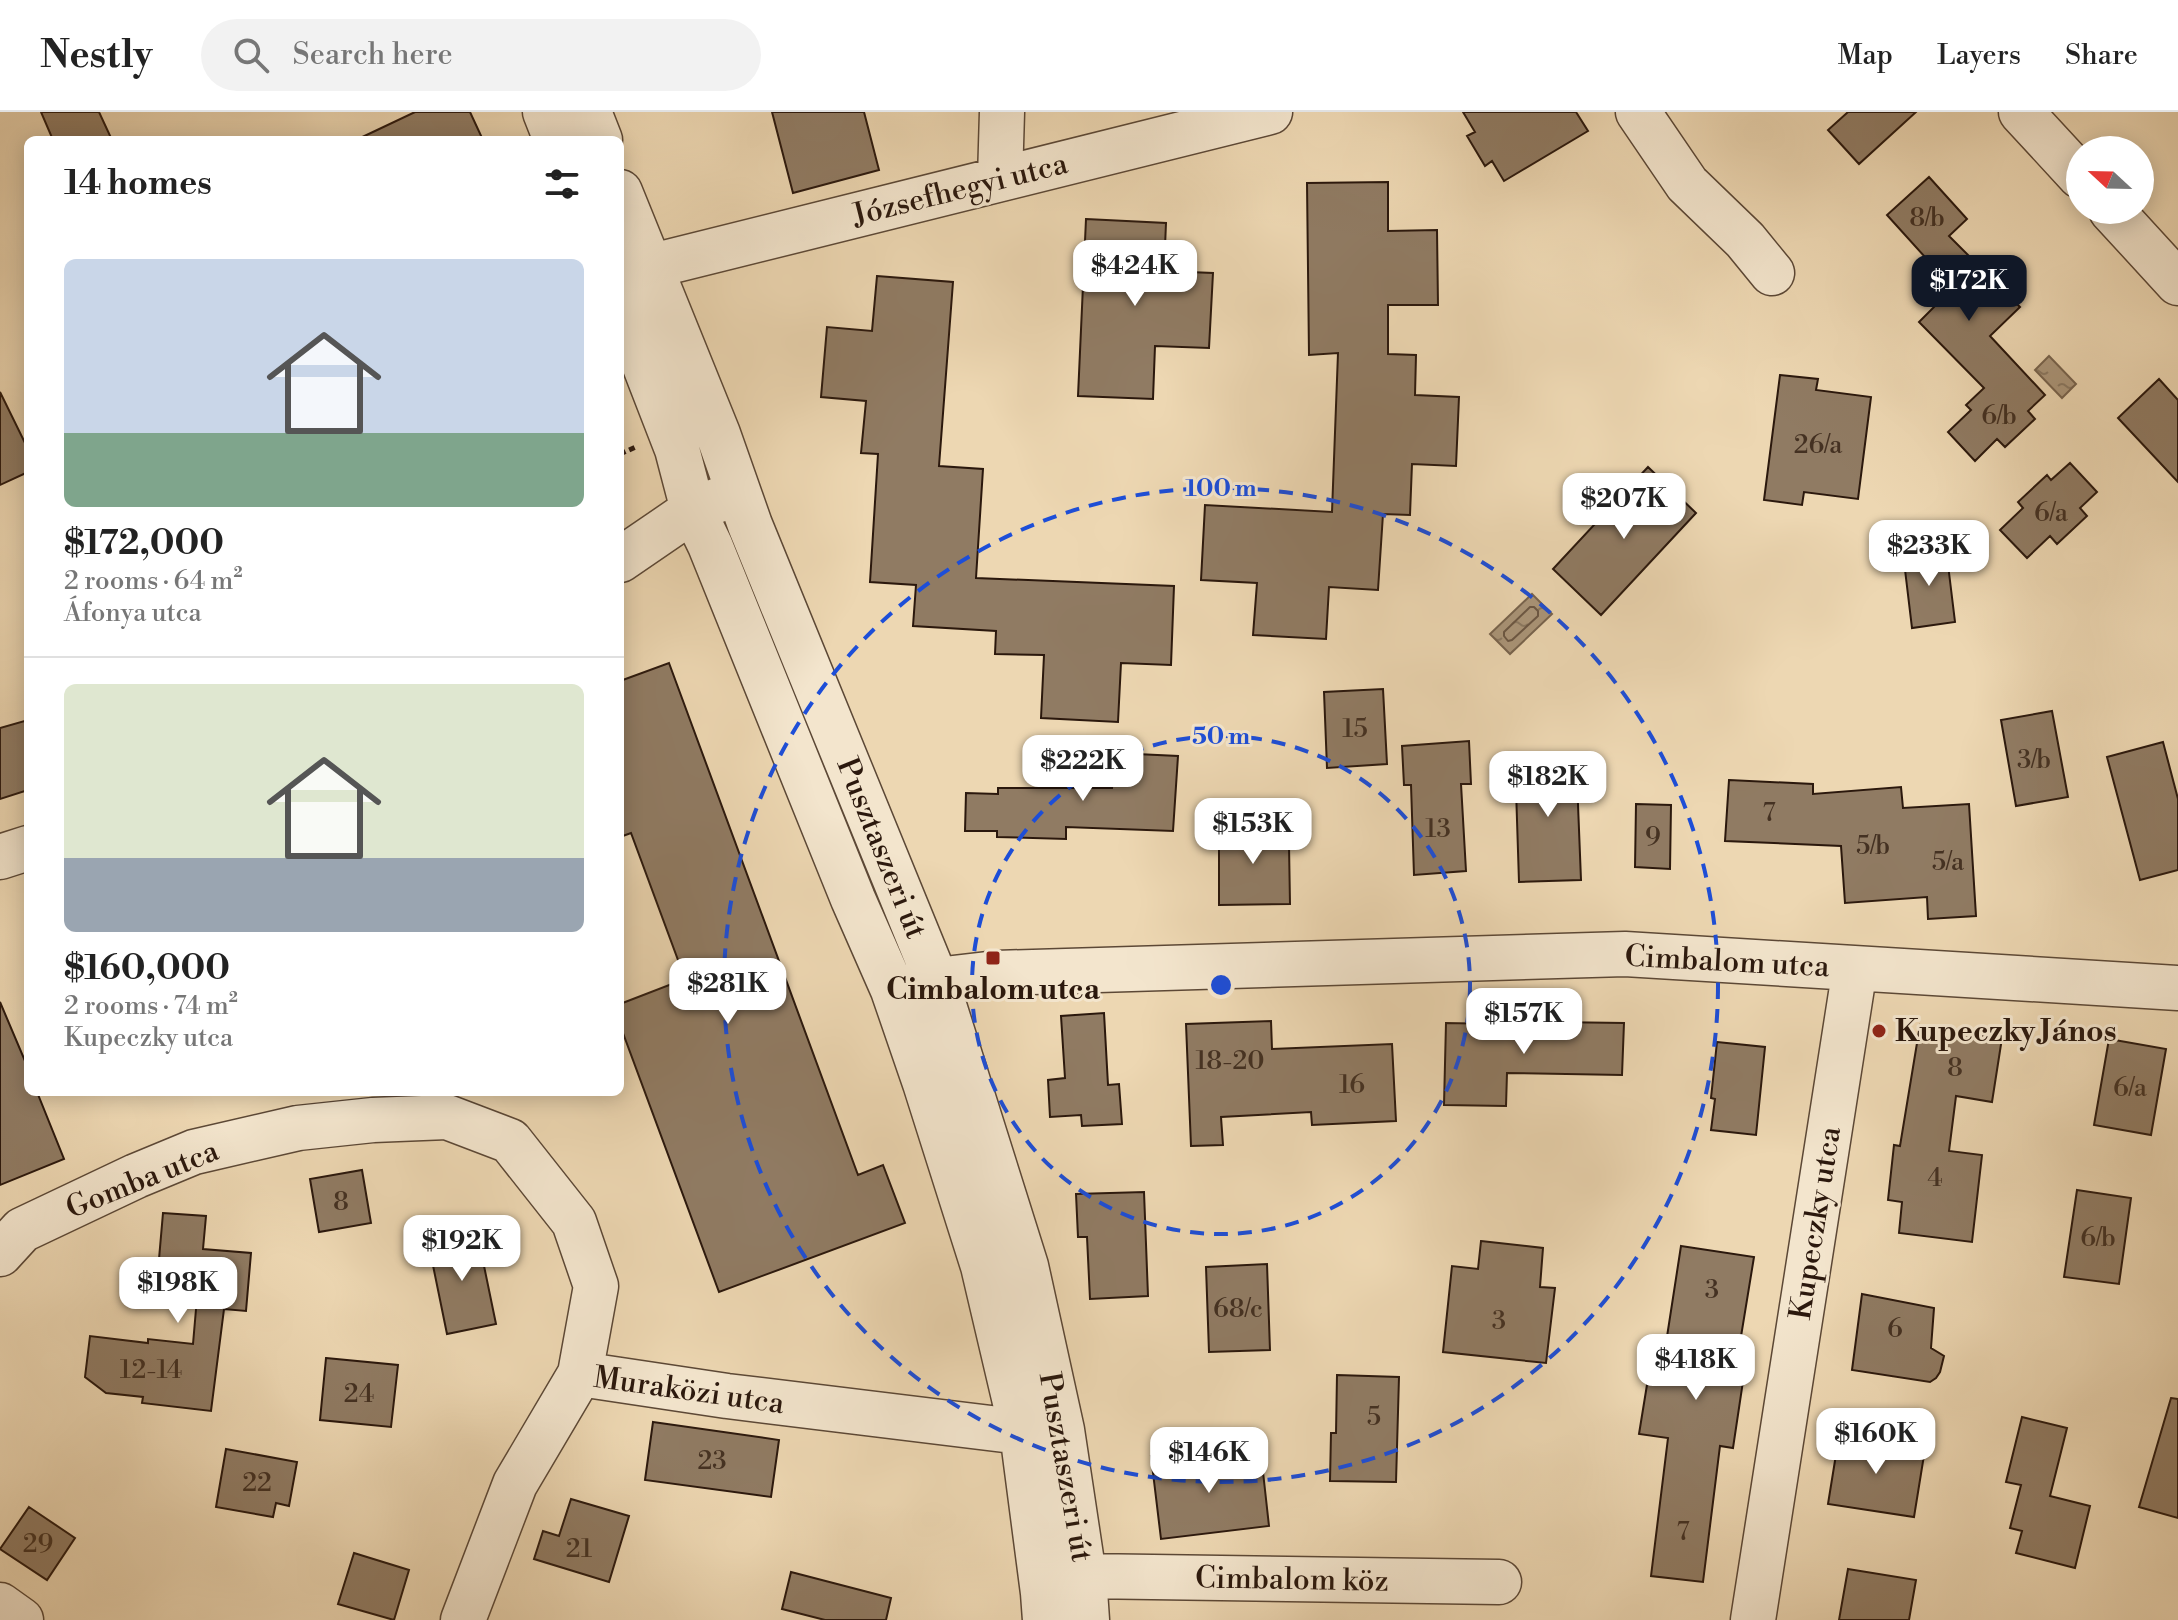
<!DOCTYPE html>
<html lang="en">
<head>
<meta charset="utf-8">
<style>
  :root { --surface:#fff; --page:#f2f2f2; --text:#222; --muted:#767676; --line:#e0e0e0; --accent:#111827 }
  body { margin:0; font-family:"Libre Bodoni",serif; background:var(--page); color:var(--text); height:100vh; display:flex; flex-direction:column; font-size:30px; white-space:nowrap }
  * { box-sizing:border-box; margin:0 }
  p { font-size:26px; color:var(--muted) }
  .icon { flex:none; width:44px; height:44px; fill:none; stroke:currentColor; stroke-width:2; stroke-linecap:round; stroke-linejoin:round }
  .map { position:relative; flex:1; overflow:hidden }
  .drawer { position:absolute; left:24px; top:24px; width:600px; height:960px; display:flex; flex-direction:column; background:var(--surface); border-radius:12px; box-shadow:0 4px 20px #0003 }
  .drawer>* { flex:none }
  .needle { width:52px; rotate:292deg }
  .tools { position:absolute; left:2066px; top:24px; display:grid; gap:16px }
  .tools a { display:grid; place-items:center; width:88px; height:88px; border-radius:50%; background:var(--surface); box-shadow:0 4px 20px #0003; font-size:40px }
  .price { position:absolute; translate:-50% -68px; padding:0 18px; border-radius:16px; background:#fff; color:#222; font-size:26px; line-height:52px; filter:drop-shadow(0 2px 4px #0008) }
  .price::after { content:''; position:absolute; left:50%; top:48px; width:24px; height:18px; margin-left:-12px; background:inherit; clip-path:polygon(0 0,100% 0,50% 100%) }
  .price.active { background:var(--accent); color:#fff }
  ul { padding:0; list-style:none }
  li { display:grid; align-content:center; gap:16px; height:424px; padding:0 40px }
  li+li { border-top:2px solid var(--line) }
  li span { display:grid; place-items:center; height:248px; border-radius:12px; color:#555 }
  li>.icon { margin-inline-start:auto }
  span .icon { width:144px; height:144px; fill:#fffc; stroke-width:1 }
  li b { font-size:34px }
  h2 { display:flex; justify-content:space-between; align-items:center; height:96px; padding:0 40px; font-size:34px }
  header { display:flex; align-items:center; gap:48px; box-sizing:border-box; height:112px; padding:0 40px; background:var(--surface); border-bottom:2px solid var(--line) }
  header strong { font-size:38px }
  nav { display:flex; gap:44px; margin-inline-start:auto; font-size:28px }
  .search { width:560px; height:72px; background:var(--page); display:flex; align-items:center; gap:20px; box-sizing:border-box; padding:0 28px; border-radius:44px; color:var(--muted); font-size:30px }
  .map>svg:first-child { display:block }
  .water { fill:url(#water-ripples); stroke:#78644e; stroke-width:2 }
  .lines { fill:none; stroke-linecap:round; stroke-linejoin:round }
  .shore { stroke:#6b5744; stroke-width:2 }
  .building { fill:#907b63; stroke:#2b180d; stroke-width:2 }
  .minor-casing { stroke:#5c4836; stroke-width:47 }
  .path { stroke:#2b180d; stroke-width:5; stroke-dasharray:6 4; stroke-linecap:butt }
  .minor { stroke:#f3e5cd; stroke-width:44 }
  .ring { fill:none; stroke:#1d4ed8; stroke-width:4; stroke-dasharray:14 10 }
  .poi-dot { fill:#8f2418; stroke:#f3e5cd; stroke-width:3 }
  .labels { text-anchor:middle; stroke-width:6; stroke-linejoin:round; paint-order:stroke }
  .number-label { font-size:26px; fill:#443122 }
  .street-label { font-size:30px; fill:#2b180d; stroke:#f3e5cd }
  .poi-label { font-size:30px; font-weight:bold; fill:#2b180d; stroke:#f3e5cd }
  .centre { fill:#1d4ed8; stroke:#f3e5cd; stroke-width:4 }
  .ring-label { font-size:24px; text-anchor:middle; font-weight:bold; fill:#1d4ed8; stroke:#f3e5cd; stroke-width:6; stroke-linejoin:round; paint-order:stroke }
</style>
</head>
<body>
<header>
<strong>Nestly</strong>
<div class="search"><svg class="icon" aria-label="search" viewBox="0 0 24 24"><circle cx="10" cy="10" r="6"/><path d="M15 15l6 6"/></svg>Search here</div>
<nav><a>Map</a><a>Layers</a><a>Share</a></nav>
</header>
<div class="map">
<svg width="2178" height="1508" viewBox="0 0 2178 1508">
  <defs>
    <pattern id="water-ripples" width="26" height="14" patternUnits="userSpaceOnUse" patternTransform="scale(2)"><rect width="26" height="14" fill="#ab967a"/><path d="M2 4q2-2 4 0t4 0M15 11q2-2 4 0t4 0" fill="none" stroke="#8b7962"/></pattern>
  </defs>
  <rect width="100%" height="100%" fill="#edd7b2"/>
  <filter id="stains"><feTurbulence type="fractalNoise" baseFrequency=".0025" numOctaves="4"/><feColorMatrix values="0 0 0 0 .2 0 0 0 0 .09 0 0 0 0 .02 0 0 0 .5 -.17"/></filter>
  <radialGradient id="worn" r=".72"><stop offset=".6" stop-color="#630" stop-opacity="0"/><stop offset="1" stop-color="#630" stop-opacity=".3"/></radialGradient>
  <path class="water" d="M2049,244L2076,272L2062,286L2035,258Z
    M1532,482L1552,502L1510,542L1490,522Z"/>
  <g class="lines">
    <path class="shore" d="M1530,495H1534L1538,499V504L1512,528L1508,529L1504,524V520Z"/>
  </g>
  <path class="building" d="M41,0H99L112,28H53Z
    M415,0H470L483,28H356Z
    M772,0H864L879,58L793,81Z
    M1463,0H1576L1588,19L1504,69L1492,49L1485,54L1467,24L1475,20Z
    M1848,0H1916L1859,52L1828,18Z
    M1929,65L1967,107L1949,124L2020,195L1990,224L2045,283L2028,299L2035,307L2005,335L1997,327L1975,349L1948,320L1971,298L1966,293L1984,276L1919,210L1953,176L1887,103Z
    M1388,70V119L1437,118L1438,193H1388V242L1416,243L1415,283L1459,285L1456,354L1412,352L1410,403L1383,402L1378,478L1329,475L1326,527L1253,523L1257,471L1201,468L1205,393L1332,400L1338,241L1309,243L1307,71Z
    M1086,107L1166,111L1164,159L1213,161L1209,236L1155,234L1153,287L1078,284Z
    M877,164L953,170L939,354L983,357L976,466L1174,474L1171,553L1121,551L1118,610L1041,606L1044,543L995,542L996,519L913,514L916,473L870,470L878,342L861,341L866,289L821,285L827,215L872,219Z
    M1780,263L1818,267L1816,278L1871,285L1858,387L1804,380L1802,393L1764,388Z
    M2159,267L2178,288V370L2118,306Z
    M0,280L28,337V360L0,373Z
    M2070,351L2097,380L2080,396L2087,404L2057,432L2050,424L2027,446L2000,418L2023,396L2018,390L2047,363L2051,368Z
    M1648,355L1696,401L1601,503L1553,457Z
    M1946,436L1955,510L1912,516L1903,441Z
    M669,551L858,1063L883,1053L905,1111L719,1180L620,913V892L685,867L631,721L620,725V569Z
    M1383,577L1387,652L1327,656L1324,580Z
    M2052,599L2068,685L2016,694L2001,608Z
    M28,608V678L0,687V616Z
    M1469,629L1471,672H1461L1466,759L1414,763L1411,673H1404L1402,634Z
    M2163,630L2178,687V758L2140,768L2107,645Z
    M1115,641L1178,644L1173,719L1066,715V727L997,725V719H965L966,681L998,682V676H1112Z
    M1576,642L1581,768L1519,770L1515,646Z
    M1729,668L1813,672V682L1901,675L1903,696L1969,692L1976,804L1928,807L1927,785L1845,791L1841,734L1725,729Z
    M1636,692L1671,693L1670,757L1635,755Z
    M1276,712V732L1289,733L1290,792L1219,793V713Z
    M0,890L28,956V980H37L64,1047L0,1073Z
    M1104,901L1108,973L1119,972L1122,1012L1082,1014L1081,1003L1050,1005L1048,968L1065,966L1061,904Z
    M1271,909L1272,937L1392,932L1396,1009L1312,1013L1311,1000L1221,1005L1223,1033L1191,1034L1186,912Z
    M1553,910L1624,911L1622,963L1507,961L1506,994L1444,993L1446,911L1553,913Z
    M1920,913L2002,926L1992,990L1956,984L1949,1039L1982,1043L1972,1130L1899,1121L1902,1090L1888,1088L1894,1033L1900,1034Z
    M2109,927L2166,937L2151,1023L2094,1013Z
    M1717,930L1765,935L1756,1023L1711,1018L1715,987L1711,986Z
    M362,1058L371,1111L319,1120L310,1067Z
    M2077,1078L2131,1086L2119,1172L2064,1165Z
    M1144,1080L1148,1184L1090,1187L1087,1125H1078L1076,1082Z
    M163,1101L206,1104L203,1137L251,1141L246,1199L224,1197L211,1299L142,1291L143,1285L106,1281L85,1265L90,1224L148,1231V1227L193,1232L198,1174L157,1170Z
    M477,1120L496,1212L447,1222L428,1129Z
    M1481,1129L1543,1136L1540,1175L1555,1176L1546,1251L1443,1240L1452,1154L1478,1157Z
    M1681,1134L1754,1145L1736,1255L1745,1256L1733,1336L1720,1334L1703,1470L1651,1464L1668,1326L1639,1322L1652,1242L1664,1244Z
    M1267,1152L1270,1238L1209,1240L1206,1155Z
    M1862,1182L1934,1196L1931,1236L1944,1244L1940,1260L1936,1266L1930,1270L1852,1258Z
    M326,1246L398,1253L391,1315L320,1308Z
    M1337,1263L1399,1265L1396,1370L1330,1369L1331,1321H1336Z
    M2171,1286L2178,1287V1406L2139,1395Z
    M2022,1305L2067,1316L2050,1384L2090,1394L2075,1456L2016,1441L2022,1419L2010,1416L2021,1373L2006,1370Z
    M653,1310L779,1328L771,1385L645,1368Z
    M1839,1324L1925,1337L1914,1405L1828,1392Z
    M226,1337L297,1350L289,1394L276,1391L273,1405L216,1395Z
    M1186,1340L1187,1350L1261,1342L1269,1414L1161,1427L1151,1344Z
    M571,1387L629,1404L609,1470L534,1447L543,1419L559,1424Z
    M29,1395L75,1426L47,1468L0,1437Z
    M354,1441L409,1458L394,1508L338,1492Z
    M1848,1457L1916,1468L1909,1508H1839Z
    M791,1460L891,1486L886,1508H825L782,1497Z"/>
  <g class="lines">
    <g class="minor-casing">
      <path id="minor" d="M545,0L556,28
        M589,0L600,28
        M1638,0L1687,72L1745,128L1772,161
        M2021,0L2080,64
        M1000,67L1002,0
        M620,80L718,322L750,413L936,868L1026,1154L1062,1318L1084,1464L1087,1508
        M2111,98L2178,171
        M624,161L1270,0
        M620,190L677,337L693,398L710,433L853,787L893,878L925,971L983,1154L1022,1320L1043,1481L1045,1508
        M620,448L693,398L721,387
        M0,745L28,736
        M907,875L936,868L996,861L1625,842L2178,876
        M0,1142L22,1118L136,1064L194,1040L298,1016L373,1008L447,1005L510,1029L574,1110L596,1174L580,1262
        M1084,1464L1499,1470
        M0,1493L21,1508
        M463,1508L515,1372L580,1262L727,1284L1022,1320
        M1753,1508L1855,856"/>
    </g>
    <path class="path" d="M620,342L638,334"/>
    <use href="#minor" class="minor"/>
  </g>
  <g class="ring">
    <circle cx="1221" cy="873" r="249"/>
    <circle cx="1221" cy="873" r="497"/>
  </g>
  <g class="poi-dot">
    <rect x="985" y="838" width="16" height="16" rx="4"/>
    <circle cx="1879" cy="919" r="8"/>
  </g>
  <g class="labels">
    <g class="number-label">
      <text x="1927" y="114">8/b</text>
      <text x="1999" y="312">6/b</text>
      <text x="1818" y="341">26/a</text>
      <text x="2051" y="409">6/a</text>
      <text x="1355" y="625">15</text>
      <text x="2034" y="656">3/b</text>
      <text x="1769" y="709">7</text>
      <text x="1438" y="725">13</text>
      <text x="1653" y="733">9</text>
      <text x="1873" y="742">5/b</text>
      <text x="1948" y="758">5/a</text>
      <text x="1230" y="957">18-20</text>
      <text x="1955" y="964">8</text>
      <text x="1352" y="981">16</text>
      <text x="2130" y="984">6/a</text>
      <text x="1935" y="1074">4</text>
      <text x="341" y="1098">8</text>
      <text x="2098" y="1134">6/b</text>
      <text x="1712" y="1186">3</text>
      <text x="1238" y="1205">68/c</text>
      <text x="1499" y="1217">3</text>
      <text x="1895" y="1225">6</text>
      <text x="151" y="1266">12-14</text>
      <text x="359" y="1290">24</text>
      <text x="1374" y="1313">5</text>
      <text x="712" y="1357">23</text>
      <text x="257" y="1379">22</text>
      <text x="1683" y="1428">7</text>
      <text x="38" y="1440">29</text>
      <text x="579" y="1445">21</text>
    </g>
    <g class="street-label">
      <text transform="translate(960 77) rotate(-14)" y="10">Józsefhegyi utca</text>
      <text transform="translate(882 736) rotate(68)" y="10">Pusztaszeri út</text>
      <text transform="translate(1727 849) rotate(3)" y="10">Cimbalom utca</text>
      <text transform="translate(142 1067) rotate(-22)" y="10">Gomba utca</text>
      <text transform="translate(1815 1111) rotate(-81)" y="10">Kupeczky utca</text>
      <text transform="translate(689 1278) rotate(8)" y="10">Muraközi utca</text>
      <text transform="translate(1066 1355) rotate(80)" y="10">Pusztaszeri út</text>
      <text transform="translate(1292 1467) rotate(1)" y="10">Cimbalom köz</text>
    </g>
    <g class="poi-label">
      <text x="993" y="887">Cimbalom utca</text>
      <text x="1895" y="929" text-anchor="start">Kupeczky János</text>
    </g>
  </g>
  <circle cx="1221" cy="873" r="12" class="centre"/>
  <g class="ring-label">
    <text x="1221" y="384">100 m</text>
    <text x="1221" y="632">50 m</text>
  </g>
  <rect width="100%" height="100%" filter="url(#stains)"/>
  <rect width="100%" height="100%" fill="url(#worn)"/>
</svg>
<div class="tools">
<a><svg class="needle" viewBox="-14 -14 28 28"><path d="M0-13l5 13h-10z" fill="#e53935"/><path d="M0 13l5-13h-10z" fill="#767676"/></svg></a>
</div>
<b class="price" style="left:1135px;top:196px">$424K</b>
<b class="price active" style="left:1969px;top:211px">$172K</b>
<b class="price" style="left:1624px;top:429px">$207K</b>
<b class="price" style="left:1929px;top:476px">$233K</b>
<b class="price" style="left:1083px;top:691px">$222K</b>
<b class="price" style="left:1548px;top:707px">$182K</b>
<b class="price" style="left:1253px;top:754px">$153K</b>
<b class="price" style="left:728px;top:914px">$281K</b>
<b class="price" style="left:1524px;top:944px">$157K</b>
<b class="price" style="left:462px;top:1171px">$192K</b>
<b class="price" style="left:178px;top:1213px">$198K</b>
<b class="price" style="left:1696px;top:1290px">$418K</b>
<b class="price" style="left:1876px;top:1364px">$160K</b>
<b class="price" style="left:1209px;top:1383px">$146K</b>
<section class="drawer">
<h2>14 homes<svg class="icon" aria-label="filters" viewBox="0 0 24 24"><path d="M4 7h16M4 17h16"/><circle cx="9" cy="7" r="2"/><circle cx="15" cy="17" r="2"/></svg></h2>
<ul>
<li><span style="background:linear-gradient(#c9d6e8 70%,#7fa58c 0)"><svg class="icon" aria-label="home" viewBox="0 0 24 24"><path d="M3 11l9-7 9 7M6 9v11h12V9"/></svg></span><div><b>$172,000</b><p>2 rooms · 64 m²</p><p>Áfonya utca</p></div></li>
<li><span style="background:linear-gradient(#dfe7d0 70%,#9aa5b1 0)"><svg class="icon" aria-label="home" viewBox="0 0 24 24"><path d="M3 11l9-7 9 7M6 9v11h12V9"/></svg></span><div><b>$160,000</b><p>2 rooms · 74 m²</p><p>Kupeczky utca</p></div></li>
</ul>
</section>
</div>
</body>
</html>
